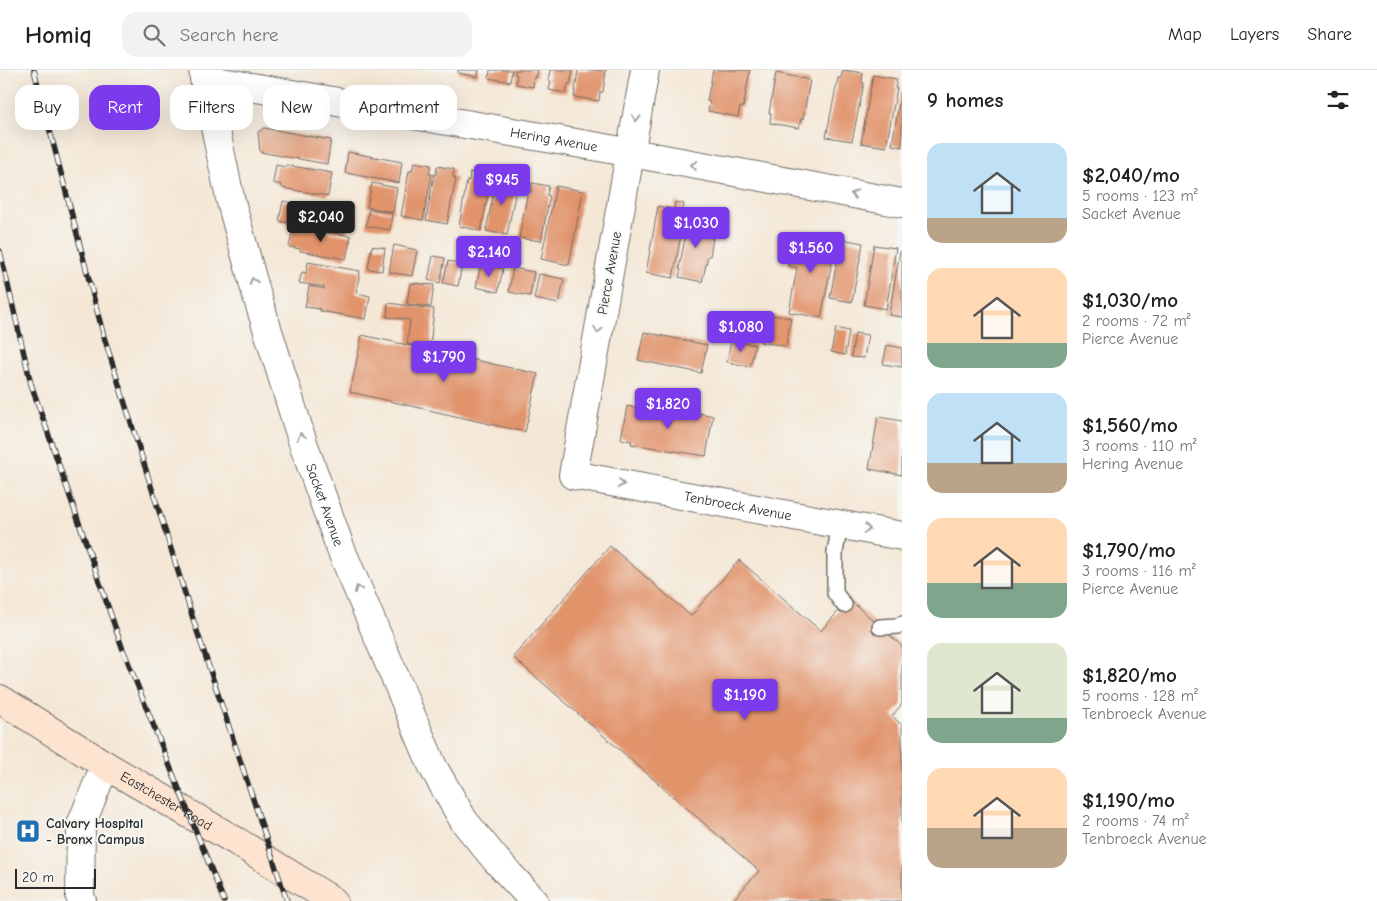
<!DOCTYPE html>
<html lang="en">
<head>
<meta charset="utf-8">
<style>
  :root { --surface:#fff; --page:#f2f2f2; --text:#222; --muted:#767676; --line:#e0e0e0; --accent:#7c3aed }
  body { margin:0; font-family:"Comic Neue",sans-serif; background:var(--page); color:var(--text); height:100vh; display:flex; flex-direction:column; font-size:19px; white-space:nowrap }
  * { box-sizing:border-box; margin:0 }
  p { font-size:16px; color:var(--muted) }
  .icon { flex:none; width:28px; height:28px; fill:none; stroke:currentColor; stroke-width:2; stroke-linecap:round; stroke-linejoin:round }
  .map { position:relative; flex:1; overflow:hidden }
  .side { display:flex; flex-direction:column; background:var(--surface); width:475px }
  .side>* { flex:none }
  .hud { position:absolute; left:15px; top:15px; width:475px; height:45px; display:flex; gap:10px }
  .scale { position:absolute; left:15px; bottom:12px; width:81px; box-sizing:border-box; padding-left:5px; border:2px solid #2b2b2b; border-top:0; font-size:14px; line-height:18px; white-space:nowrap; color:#2b2b2b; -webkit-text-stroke:4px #f6f6f2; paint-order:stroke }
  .price { position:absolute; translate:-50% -42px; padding:0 11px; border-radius:5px; background:var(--accent); color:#fff; font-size:16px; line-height:32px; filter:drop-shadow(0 1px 2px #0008) }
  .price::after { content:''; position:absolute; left:50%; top:30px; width:15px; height:11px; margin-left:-8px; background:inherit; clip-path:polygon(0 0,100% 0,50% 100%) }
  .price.active { background:#222; color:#fff }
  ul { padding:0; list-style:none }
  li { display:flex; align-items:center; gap:15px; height:125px; padding:0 25px }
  li span { display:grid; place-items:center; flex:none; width:140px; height:100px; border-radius:15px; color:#555 }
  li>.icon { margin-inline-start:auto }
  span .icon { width:60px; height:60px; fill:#fffc; stroke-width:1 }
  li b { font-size:21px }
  h2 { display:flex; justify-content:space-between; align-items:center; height:60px; padding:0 25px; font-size:21px }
  .pill { padding:0 18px; border-radius:15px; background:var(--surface); box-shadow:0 5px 20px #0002; font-size:18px; line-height:45px }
  .pill.active { background:var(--accent); color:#fff }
  header { display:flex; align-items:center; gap:30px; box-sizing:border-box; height:70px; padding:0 25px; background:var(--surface); border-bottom:1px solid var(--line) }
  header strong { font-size:24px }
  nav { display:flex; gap:28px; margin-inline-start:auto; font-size:18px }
  .search { width:350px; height:45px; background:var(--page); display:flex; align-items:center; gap:12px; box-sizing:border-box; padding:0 18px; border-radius:15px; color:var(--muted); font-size:19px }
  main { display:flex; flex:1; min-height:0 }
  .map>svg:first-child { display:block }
  .building { fill:#e1936b }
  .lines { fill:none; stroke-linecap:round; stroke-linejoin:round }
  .service-casing { stroke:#716d67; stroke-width:18 }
  .minor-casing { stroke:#716d67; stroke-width:30 }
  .secondary-casing { stroke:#716d67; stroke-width:30 }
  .service { stroke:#fff; stroke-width:15 }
  .minor { stroke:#fff; stroke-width:28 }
  .secondary { stroke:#fde4d1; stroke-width:28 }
  .rail-casing { stroke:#2b2b2b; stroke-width:5.5 }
  .rail { stroke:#f6f6f2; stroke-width:4; stroke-dasharray:11; stroke-linecap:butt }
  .oneway { stroke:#a0a0a0 }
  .labels { text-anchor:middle; stroke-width:4; stroke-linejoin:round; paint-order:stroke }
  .street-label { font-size:14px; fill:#2b2b2b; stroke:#f6f6f2 }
  .poi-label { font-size:14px; font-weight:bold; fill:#2b2b2b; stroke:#f6f6f2; text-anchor:start }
</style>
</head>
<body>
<header>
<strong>Homiq</strong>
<div class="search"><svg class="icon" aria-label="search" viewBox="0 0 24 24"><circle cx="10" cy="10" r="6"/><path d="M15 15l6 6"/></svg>Search here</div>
<nav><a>Map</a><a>Layers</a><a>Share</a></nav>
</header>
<main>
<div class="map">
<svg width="902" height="831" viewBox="0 0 902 831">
  <rect width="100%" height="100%" fill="#f6f6f2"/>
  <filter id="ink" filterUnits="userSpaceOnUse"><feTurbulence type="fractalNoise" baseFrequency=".02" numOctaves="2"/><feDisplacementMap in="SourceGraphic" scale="10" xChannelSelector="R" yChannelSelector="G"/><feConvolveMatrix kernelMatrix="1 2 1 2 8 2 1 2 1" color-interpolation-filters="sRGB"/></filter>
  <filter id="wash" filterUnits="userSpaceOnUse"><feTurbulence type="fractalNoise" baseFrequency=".0096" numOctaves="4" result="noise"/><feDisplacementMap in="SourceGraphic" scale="20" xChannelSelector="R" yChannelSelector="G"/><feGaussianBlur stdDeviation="1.12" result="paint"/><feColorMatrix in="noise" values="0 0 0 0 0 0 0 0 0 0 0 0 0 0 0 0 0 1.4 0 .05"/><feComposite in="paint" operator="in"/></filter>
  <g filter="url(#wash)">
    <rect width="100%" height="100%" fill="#f4e7d6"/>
    <g id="blocks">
      <path class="building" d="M458,0H479L478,7L458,3Z
        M490,0H512L510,12L489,8Z
        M515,0H538L536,8L534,7L533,17L516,14L517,5L515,4Z
        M550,0H573L570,14H568L566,23L549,20L551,11H548Z
        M578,0H606L603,22H600L599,31L574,27Z
        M713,0H750L743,38L740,37L738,47L708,41L710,32L707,31Z
        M843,0L863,3L862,12L864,13L852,71L826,67L838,8H841Z
        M776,3L810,10L803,49H801L799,58L770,53L771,43H769Z
        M873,5L897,9L895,18H897L886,77L861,73Z
        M901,22H902V77L892,75Z
        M264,58L331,70L327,94L260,82L258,62Z
        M348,82L402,92L399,113L345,103Z
        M414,92L431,95L429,104H432L423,150L401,146L409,101H412Z
        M276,95L286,97V95L332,103L328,126L282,118V115L273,113Z
        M437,96L454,99L453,107L456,108L447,154L426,150L434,104H436Z
        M470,102L489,106L487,114H490L481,161L459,156L467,110L469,111Z
        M497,107L515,110L513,119L516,120L507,165L486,161L495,115L496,116Z
        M372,113L397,118L393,142L367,137Z
        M532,113L549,116L547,125L550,126L541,171L519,168L528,121L531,122Z
        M556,116L583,121L569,195L541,189Z
        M283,131L342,142L341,144L349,146L346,162L338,161V162L279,151Z
        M675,132L684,134L682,147L684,148L673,208L646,203L658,136L674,139Z
        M369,139L392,143L390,160L366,156Z
        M689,148L714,152L711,168H713L710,186H708L702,212L679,207L681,199H679Z
        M293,158L304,160V158L351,166L346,189L300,181V179L289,177Z
        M803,165L836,171L821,248L789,242L797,198L788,196L793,169L802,171Z
        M841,169L863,173L852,232L830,228Z
        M394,175L417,180L412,206L389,202Z
        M874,175L896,178L886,239L864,235Z
        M372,176L385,178L382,201L368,199Z
        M900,181H902V247L889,245Z
        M433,186L445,188L440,213L428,210Z
        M448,191L462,194L458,216L443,213Z
        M308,192L360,201L356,223L370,226L366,249L320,241V239L305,237L309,216L324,219V217L299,213L302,202L306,203Z
        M481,194L503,199L498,222L476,217Z
        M513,198L534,202L530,226L509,222Z
        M539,204L564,209L559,234L534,229Z
        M410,213L434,215L431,237L407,234Z
        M388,233L434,239L430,277L407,274L410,250L387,247Z
        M765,244L791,248L786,276L760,272Z
        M836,258L849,261L845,285L831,282Z
        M644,262L707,275L701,303L638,290Z
        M855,263L868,265L864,288L851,287Z
        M362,265L538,304L525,362L350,322Z
        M731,270L755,275L750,297L727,292Z
        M887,275L902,278V297L883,294Z
        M637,335L700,346V343L713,346L706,386L631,374L632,371L621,369L627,336L637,338Z
        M878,347L902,351V405L869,399Z
        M610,476L691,546L739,490L821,561L849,529L902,576V634L892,646L902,655V831H732L759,801L513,587Z"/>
    </g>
  </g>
  <g filter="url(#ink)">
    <use href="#blocks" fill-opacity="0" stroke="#716d67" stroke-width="1"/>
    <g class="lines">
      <g class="service-casing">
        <path id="service" d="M840,455L835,482V523L844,535
          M880,557L898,556L902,554"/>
      </g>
      <g class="minor-casing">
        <g id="minor">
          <path id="s1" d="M203,0L230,128L257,226L303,373L340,477L433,697L464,751L496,790L534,831"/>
          <path id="s2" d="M645,0L573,405L902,466"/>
          <path id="s3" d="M204,9L599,77L902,133"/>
          <path d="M82,831L80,827L81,755L105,695"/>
        </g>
      </g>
      <g class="secondary-casing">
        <g id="secondary">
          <path id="s4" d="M0,629L105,695L236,771L333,831"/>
        </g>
      </g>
      <use href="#service" class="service"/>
      <use href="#minor" class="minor"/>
      <use href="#secondary" class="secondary"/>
      <g class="rail-casing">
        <path id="rail" d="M34,0L104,267L194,552L287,831
          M0,181L31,314L122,577L224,831"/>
      </g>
      <use href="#rail" class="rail"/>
    </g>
    <defs><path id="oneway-chevron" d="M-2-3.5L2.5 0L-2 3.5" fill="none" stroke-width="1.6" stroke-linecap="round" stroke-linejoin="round" transform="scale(1.25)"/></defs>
    <g class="oneway">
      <use href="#oneway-chevron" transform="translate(636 48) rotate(100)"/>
      <use href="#oneway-chevron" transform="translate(694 95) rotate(-170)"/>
      <use href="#oneway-chevron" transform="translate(854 124) rotate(-170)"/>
      <use href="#oneway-chevron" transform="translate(253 211) rotate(-106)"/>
      <use href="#oneway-chevron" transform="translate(598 260) rotate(100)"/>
      <use href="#oneway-chevron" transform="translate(301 366) rotate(-108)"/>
      <use href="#oneway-chevron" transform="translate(621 414) rotate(10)"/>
      <use href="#oneway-chevron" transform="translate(867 459) rotate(10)"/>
      <use href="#oneway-chevron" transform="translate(358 519) rotate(-112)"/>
    </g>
  </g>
  <defs>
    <g id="hospital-square" transform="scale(1.25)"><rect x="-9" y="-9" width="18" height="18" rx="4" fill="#1f6fb2" stroke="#f6f6f2"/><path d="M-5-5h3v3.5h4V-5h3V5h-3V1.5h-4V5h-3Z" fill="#fff"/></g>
  </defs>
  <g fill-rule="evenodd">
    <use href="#hospital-square" x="28" y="761"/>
  </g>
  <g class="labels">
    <g class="street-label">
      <text dy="5" stroke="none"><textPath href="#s3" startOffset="355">Hering Avenue</textPath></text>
      <text transform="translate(609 203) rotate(-80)" y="5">Pierce Avenue</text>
      <text dy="5" stroke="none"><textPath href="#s1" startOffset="452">Sacket Avenue</textPath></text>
      <text dy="5" stroke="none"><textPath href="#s2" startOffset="579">Tenbroeck Avenue</textPath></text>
      <text dy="5" stroke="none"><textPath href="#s4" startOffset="195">Eastchester Road</textPath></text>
    </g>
    <g class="poi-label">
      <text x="46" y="758">Calvary Hospital<tspan x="46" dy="16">- Bronx Campus</tspan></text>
    </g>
  </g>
</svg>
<div class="scale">20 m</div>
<b class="price" style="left:502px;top:136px">$945</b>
<b class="price active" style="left:321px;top:173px">$2,040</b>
<b class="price" style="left:696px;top:179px">$1,030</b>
<b class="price" style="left:811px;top:204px">$1,560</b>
<b class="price" style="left:489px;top:208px">$2,140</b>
<b class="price" style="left:741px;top:283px">$1,080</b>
<b class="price" style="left:444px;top:313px">$1,790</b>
<b class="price" style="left:668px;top:360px">$1,820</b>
<b class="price" style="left:745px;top:651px">$1,190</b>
<div class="hud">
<a class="pill">Buy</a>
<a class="pill active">Rent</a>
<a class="pill">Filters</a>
<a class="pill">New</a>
<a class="pill">Apartment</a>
</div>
</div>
<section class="side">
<h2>9 homes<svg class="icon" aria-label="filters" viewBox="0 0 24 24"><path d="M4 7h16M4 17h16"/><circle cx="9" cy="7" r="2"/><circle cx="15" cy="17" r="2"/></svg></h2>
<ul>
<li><span style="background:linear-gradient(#bfe0f5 75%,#b9a48a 0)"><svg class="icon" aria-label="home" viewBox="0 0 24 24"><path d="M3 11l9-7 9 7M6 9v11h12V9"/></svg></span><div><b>$2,040/mo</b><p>5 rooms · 123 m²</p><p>Sacket Avenue</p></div></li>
<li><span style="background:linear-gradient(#ffd9b3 75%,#7fa58c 0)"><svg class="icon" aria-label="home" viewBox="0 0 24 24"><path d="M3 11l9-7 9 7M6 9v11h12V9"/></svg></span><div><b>$1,030/mo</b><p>2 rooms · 72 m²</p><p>Pierce Avenue</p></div></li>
<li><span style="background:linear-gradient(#bfe0f5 70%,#b9a48a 0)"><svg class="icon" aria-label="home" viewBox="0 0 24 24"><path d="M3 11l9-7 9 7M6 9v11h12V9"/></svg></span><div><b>$1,560/mo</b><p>3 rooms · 110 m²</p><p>Hering Avenue</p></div></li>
<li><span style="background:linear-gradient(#ffd9b3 65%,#7fa58c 0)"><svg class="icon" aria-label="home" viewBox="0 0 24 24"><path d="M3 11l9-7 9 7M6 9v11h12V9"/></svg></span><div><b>$1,790/mo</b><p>3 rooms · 116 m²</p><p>Pierce Avenue</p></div></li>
<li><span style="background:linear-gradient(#dfe7d0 75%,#7fa58c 0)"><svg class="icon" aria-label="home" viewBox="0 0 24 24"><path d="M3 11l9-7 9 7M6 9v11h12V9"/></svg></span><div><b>$1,820/mo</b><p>5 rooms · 128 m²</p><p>Tenbroeck Avenue</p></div></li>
<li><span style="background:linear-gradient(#ffd9b3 60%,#b9a48a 0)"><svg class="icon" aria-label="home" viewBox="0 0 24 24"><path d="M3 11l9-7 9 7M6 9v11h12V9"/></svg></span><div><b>$1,190/mo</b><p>2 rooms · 74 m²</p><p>Tenbroeck Avenue</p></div></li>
</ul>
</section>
</main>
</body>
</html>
